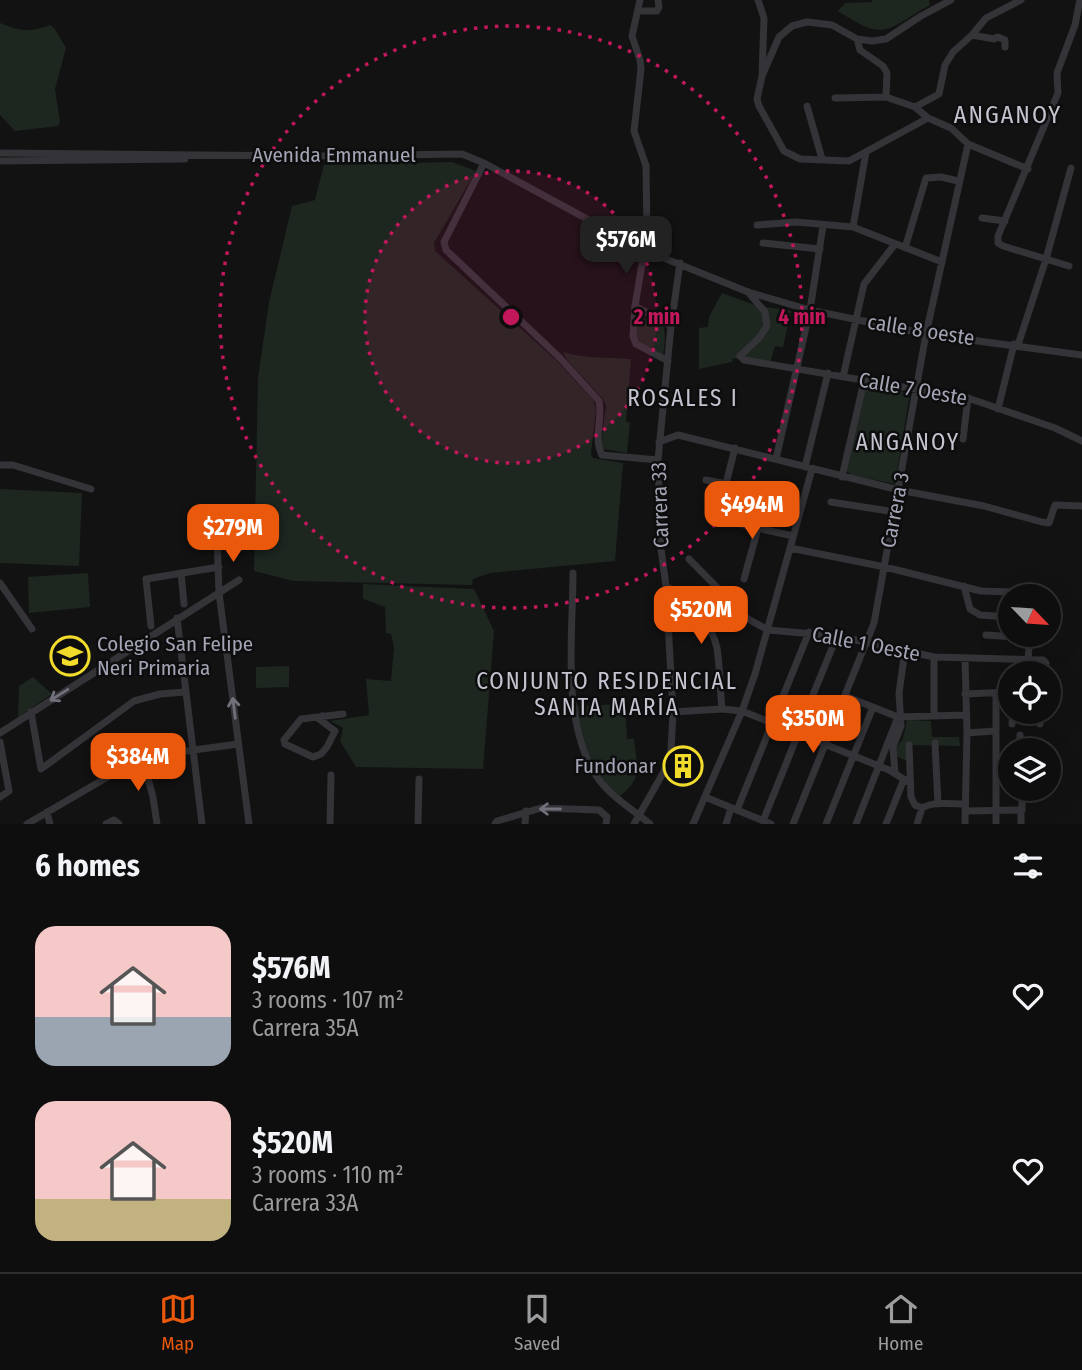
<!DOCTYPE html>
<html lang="en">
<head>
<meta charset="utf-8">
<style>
  :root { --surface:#0e0e0e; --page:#1c1c1c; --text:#f1f3f6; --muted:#9b9c9e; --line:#2e2e2e; --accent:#ea580c }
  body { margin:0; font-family:"Fira Sans Condensed",sans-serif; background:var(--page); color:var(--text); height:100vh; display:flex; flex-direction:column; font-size:26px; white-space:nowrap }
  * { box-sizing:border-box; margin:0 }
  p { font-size:23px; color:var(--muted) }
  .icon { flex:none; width:38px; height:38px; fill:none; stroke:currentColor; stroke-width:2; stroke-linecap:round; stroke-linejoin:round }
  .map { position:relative; height:824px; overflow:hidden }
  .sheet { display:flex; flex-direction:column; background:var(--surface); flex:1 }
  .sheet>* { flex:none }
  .needle { width:46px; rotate:115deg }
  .controls { position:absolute; left:998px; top:584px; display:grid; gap:14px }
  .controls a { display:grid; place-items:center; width:63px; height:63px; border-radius:50%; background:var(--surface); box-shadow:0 7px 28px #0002,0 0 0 2px var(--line); font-size:35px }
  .price { position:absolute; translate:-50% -60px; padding:0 16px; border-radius:14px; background:var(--accent); color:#fff; font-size:23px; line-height:46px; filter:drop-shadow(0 2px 4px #0008) }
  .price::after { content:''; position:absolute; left:50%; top:42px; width:21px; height:16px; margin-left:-10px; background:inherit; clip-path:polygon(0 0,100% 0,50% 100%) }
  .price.active { background:#222; color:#fff }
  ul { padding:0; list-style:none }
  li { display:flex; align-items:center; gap:21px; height:175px; padding:0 35px }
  li span { display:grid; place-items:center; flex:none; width:196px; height:140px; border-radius:21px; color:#555 }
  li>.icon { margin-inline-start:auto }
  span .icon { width:84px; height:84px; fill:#fffc; stroke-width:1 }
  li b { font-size:30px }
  h2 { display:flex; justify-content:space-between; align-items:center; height:84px; padding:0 35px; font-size:30px }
  .menu { display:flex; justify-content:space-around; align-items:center; height:98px; border-top:2px solid var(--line); background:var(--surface); font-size:19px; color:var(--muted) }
  .menu a { display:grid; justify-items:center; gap:4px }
  .menu .active { color:var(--accent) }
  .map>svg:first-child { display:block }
  .green { fill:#1e2620 }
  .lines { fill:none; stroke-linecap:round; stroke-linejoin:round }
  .minor { stroke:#333338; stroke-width:7 }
  .oneway { stroke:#71717c }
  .ring { fill:none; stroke:#c2185b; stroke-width:3.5; stroke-dasharray:3.5 7 }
  .labels { text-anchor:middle; stroke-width:5; stroke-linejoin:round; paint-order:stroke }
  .street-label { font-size:21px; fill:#a3a4b4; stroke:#0d0d0e }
  .poi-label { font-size:21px; fill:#a3a4b4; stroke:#0d0d0e; text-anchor:start }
  .neighbourhood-label { font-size:23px; letter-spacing:2px; fill:#c4c4d0; stroke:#0d0d0e }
  .quarter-label { font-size:24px; letter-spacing:2px; fill:#c4c4d0; stroke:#0d0d0e }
  .centre { fill:#c2185b; stroke:#0d0d0e; stroke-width:3.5 }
  .ring-label { font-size:21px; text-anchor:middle; font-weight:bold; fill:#c2185b; stroke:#0d0d0e; stroke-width:5; stroke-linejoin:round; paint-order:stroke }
</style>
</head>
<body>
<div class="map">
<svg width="1082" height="824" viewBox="0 0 1082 824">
  <rect width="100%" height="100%" fill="#121213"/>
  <path class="green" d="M872,0H929L930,5C884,31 886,42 838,11L845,3L872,2Z
    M0,23C19,31 30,33 50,25L55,29L66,48L55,89L60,122L58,126L15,131L0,115Z
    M452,162L476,171L434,243L435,251L558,362L593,400L596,408L591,454L593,458L623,463L615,561L490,573L473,579L472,585L294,581L254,571L258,378L269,302L292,206L315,200L324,165Z
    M722,293L755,305L791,311L783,347L775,346L770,363L733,358L732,362L699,369V328L708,327L709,317Z
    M636,315L664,327L665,340L663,357L635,340Z
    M563,352C585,359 608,357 631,359L626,421L630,423L627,453L603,449L601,446L606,405L603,399L569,362Z
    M865,385L910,393L895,484L852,475L845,470Z
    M0,489L82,493L79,566L0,563Z
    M88,573L90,607L29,613L28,577Z
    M363,584L474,589L494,631L483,769L356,767L340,741L343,728L330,721L369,715L366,679L391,681L394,647L391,634L386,633L385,607L363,599Z
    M289,666V687L256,688V667Z
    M33,677L52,694L18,717L19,686Z
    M625,704L627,739H634C637,766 643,779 620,796C589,773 585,742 575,706Z
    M907,720L931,721L932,737H959L960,746L910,745L907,761L896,756V748L903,739Z"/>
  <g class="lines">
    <path class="minor" d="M640,0L632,36L640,60L641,69L634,131L646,166L647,234L635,306L633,336L636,344L668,361
      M758,0L764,18L762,76
      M951,0L921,16L886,39L872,41L857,39L832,25L807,22L792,26L779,37L762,76L757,99L759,106L784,151L800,159L849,161L928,118L951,128L968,144L1028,169
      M638,11H657L659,7L658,0
      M972,35L994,39L998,37L1005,40V47
      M857,39L860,50L883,66L887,73L886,97
      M835,98L886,97L915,107
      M807,106L822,159
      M928,118L915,107L939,94L945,65L953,52L972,35L986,18L1021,0
      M0,153L314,156L462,154L484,163L644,250L748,292L810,310L926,334L1082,355
      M0,161L185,159
      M484,163L444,242L446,250L560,358L599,401C603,419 593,438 602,455L658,460
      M982,218L1005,221
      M757,225L796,222L853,227L942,262
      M853,227L866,152
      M763,243L820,249
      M905,248L926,178L941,177L958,181
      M1069,266L1003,246L998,243V236L1058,93L1057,73L1075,25L1080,0
      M748,292L765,312L767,326L759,338L740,356L744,360L968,398L1055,428L1082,441
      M635,306L671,326
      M1018,345L1046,259L1071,168
      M843,377L864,284L895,244
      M998,409L1014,344
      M963,439L968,398
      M659,442L678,435L899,490L984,506L1042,522L1049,523L1055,505L1082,506
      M735,448L717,519L793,536
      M776,459L810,310L823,226
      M0,465H13L91,489
      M805,467L828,373
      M842,477L864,381
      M706,480L727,484
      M831,502L895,512
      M217,537L219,593L249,824
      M790,548L885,567L981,591L1038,593L1042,597
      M689,559L748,619L768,630L837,636L934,657L1043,660L1046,663L1045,674
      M181,573L184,604
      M573,573C573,636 561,717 595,774C607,794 632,809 650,824
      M744,579L770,485
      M0,583L32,629
      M666,586C687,599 712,623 717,648C720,668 720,689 722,709
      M964,586L970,609L980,615L1010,617
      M177,618L202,824
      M151,626L146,579L219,567
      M986,635L1030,638
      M965,658L967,733L965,824
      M1028,659L1030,638H1038L1040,635
      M965,694L1010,692
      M845,696L898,717L966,715
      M808,707L837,636
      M31,712L41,769L134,701L160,694L185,692
      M673,712L722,709L742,711L889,770L910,783
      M322,716L319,719L335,731L327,747L321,754L313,757L285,744L284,740L301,719L343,714
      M934,716V657
      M1012,724L1013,712
      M1040,724L1041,712
      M0,733L239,580
      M967,733L994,731
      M1020,735V751
      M0,742L9,791L0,797
      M935,743L938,804
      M909,745L911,797L915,805L922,808
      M142,757L153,797L157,824
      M895,773L893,747L901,726L899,693L905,650
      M705,797L771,824
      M922,808C934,801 951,804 965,804
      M737,810L809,632
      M1021,810V824
      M965,811L1022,810V789
      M47,812L50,824
      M763,821L798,734
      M27,824L142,757L238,744
      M106,824L114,820L119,824
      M330,824L331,775
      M418,824L419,779
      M495,824L497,821L541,808L599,810L607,817L606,824
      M525,824L526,811
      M634,824L666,768L671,750L673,712L666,586L661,549L658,460L671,326L680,263
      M693,824L742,711L755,674L812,469
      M726,824L731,808
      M793,824L874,623L926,334L968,144
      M826,824L873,707
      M856,824L898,717
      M886,824L904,779
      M917,824L922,808
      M996,824V693"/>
  </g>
  <defs><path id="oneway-shaft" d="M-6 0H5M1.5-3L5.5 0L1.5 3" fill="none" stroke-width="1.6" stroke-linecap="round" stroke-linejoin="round" transform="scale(1.75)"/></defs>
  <g class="oneway">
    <use href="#oneway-shaft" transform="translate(59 695) rotate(148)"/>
    <use href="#oneway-shaft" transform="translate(234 708) rotate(-97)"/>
    <use href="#oneway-shaft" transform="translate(550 809) rotate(180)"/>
  </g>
  <circle cx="511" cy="317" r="146" fill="#c2185b" fill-opacity=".12"/>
  <g class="ring">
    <circle cx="511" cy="317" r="146"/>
    <circle cx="511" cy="317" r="291"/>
  </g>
  <defs>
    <g id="school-ring" transform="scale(2.0125)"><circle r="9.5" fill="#0d0d0e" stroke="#f1db2b" stroke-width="1.5"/><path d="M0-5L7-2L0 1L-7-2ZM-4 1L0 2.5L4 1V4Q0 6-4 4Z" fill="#f1db2b"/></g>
    <g id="building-ring" transform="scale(2.0125)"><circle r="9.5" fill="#0d0d0e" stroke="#f1db2b" stroke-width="1.5"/><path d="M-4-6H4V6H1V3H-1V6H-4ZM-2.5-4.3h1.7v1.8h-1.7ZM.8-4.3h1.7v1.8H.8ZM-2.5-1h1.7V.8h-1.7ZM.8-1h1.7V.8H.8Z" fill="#f1db2b"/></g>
  </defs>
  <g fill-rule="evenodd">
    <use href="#school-ring" x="70" y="656"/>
    <use href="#building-ring" x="683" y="766"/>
  </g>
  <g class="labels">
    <g class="street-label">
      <text x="334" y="162">Avenida Emmanuel</text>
      <text transform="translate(921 330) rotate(9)" y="7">calle 8 oeste</text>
      <text transform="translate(913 389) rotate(10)" y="7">Calle 7 Oeste</text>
      <text transform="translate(660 505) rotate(-92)" y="7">Carrera 33</text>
      <text transform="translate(895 510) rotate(-79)" y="7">Carrera 3</text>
      <text transform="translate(866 644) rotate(11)" y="7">Calle 1 Oeste</text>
    </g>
    <g class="poi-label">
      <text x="97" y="651">Colegio San Felipe<tspan x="97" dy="24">Neri Primaria</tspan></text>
      <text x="656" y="773" text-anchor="end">Fundonar</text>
    </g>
    <g class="neighbourhood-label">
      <text x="683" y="406">ROSALES I</text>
      <text x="908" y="450">ANGANOY</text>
      <text x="607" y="689">CONJUNTO RESIDENCIAL<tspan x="607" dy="26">SANTA MARÍA</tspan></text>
    </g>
    <g class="quarter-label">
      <text x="1008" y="123">ANGANOY</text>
    </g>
  </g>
  <circle cx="511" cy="317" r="10" class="centre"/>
  <g class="ring-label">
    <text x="657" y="324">2 min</text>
    <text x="802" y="324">4 min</text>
  </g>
</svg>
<div class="controls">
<a><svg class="needle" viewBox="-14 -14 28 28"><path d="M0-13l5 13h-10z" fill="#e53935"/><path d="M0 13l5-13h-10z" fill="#9b9c9e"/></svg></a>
<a><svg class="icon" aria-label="locate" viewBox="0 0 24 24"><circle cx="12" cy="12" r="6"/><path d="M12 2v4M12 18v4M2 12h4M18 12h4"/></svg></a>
<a><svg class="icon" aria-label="layers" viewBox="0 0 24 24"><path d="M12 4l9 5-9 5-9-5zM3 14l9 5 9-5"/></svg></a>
</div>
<b class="price active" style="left:626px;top:276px">$576M</b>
<b class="price" style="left:752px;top:541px">$494M</b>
<b class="price" style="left:233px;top:564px">$279M</b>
<b class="price" style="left:701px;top:646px">$520M</b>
<b class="price" style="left:813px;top:755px">$350M</b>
<b class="price" style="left:138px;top:793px">$384M</b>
</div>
<section class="sheet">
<h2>6 homes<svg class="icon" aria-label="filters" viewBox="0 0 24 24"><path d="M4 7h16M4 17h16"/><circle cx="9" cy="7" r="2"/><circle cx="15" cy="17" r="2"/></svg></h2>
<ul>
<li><span style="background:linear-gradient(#f6c9c9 65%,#9aa5b1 0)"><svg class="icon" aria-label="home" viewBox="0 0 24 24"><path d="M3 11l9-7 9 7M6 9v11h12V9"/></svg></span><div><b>$576M</b><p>3 rooms · 107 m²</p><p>Carrera 35A</p></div><svg class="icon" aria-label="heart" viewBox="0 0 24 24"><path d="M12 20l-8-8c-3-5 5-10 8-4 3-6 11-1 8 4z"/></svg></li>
<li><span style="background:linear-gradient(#f6c9c9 70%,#c2b280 0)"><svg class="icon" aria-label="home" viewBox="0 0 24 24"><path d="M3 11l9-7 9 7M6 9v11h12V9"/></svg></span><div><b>$520M</b><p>3 rooms · 110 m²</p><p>Carrera 33A</p></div><svg class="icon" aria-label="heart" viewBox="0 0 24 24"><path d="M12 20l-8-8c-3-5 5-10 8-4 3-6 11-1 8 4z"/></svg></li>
</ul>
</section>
<nav class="menu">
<a class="active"><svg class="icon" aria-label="map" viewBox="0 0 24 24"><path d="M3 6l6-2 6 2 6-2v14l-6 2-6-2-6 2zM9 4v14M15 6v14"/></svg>Map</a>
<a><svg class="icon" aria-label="saved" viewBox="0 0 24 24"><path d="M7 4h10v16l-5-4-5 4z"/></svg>Saved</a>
<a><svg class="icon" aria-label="home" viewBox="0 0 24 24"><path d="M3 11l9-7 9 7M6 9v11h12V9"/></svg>Home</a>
</nav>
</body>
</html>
